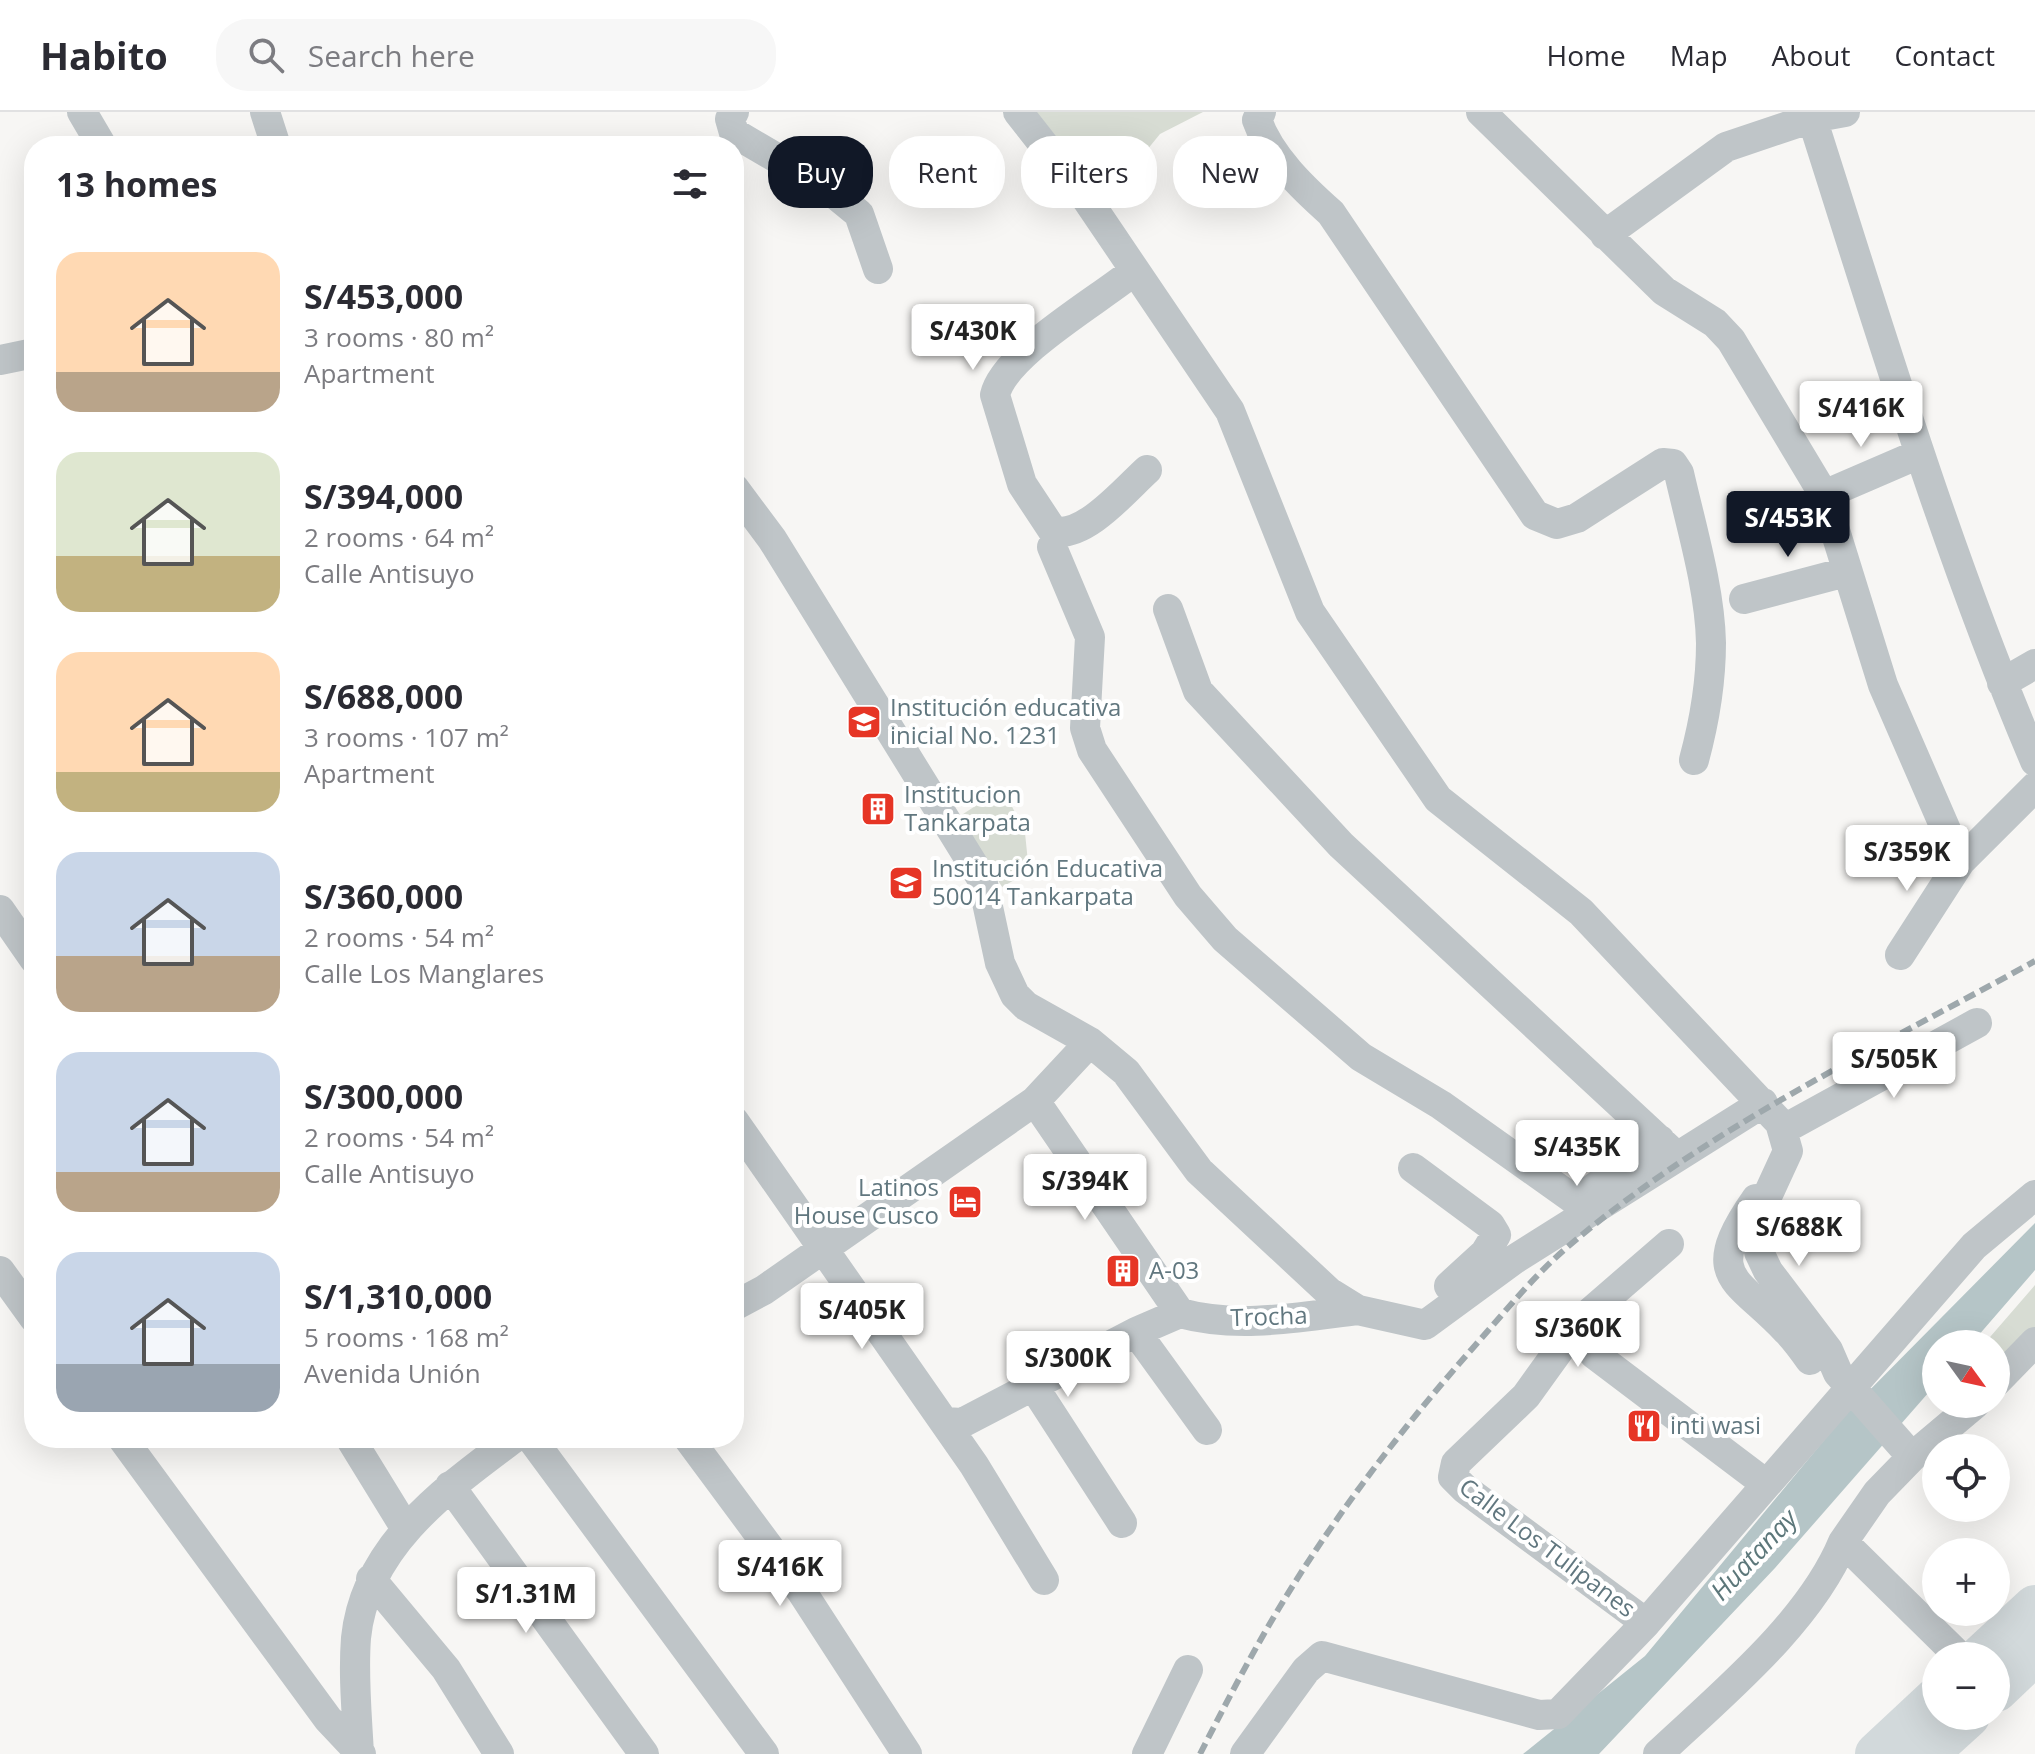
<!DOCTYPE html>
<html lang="en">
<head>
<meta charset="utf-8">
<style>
  :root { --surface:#fff; --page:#f7f7f7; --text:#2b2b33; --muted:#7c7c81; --line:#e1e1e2; --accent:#111827 }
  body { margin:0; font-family:"Open Sans",sans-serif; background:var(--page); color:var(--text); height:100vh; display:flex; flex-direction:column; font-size:30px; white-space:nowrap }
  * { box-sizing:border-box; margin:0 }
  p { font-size:26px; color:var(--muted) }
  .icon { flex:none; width:44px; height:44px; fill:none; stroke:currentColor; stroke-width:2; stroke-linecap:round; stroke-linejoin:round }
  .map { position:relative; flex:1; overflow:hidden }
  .side { position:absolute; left:24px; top:24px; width:720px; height:1312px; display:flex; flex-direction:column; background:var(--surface); border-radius:32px; box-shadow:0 8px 32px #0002 }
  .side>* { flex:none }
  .guide { position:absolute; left:768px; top:24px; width:760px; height:72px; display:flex; gap:16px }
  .needle { width:52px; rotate:123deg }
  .fabs { position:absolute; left:1922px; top:1218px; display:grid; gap:16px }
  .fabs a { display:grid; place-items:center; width:88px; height:88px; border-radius:50%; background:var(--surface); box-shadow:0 8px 32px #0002; font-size:40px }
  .price { position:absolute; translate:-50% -68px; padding:0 18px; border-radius:8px; background:#fff; color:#222; font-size:26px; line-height:52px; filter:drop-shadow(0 2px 4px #0008) }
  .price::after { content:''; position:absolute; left:50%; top:48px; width:24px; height:18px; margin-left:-12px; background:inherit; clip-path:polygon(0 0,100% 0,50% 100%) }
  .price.current { background:var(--accent); color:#fff }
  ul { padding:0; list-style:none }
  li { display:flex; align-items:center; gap:24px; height:200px; padding:0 32px }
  li span { display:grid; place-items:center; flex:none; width:224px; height:160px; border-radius:24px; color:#555 }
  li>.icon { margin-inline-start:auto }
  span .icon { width:96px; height:96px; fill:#fffc; stroke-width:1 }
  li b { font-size:34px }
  h2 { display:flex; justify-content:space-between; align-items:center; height:96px; padding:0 32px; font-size:34px }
  .chip { padding:0 28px; border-radius:32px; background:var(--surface); box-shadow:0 8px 32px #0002; font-size:28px; line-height:72px }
  .chip.current { background:var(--accent); color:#fff }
  header { display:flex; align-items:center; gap:48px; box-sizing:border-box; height:112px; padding:0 40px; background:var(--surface); border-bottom:2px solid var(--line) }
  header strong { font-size:38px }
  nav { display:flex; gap:44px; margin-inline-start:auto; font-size:28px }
  .search { width:560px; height:72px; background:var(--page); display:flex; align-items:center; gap:20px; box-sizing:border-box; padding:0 28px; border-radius:32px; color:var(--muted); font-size:30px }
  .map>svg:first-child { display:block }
  .green { fill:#d7dcd3 }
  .water { fill:#b5c5c7 }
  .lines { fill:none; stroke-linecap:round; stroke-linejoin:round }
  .minor { stroke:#bfc5c8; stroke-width:30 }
  .highway { stroke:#d2d9db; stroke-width:44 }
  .rail { stroke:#9ea8ac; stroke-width:6; stroke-dasharray:12 6; stroke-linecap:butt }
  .labels { text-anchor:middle; stroke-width:8; stroke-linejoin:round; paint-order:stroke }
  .poi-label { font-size:24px; fill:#61777f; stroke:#fff; text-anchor:start }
  .street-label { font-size:24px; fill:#61777f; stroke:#fff }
  .water-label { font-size:26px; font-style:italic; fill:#5c777a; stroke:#fff }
</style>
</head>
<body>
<header>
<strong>Habito</strong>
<div class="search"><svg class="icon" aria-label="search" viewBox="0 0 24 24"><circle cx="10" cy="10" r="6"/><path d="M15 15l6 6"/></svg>Search here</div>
<nav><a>Home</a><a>Map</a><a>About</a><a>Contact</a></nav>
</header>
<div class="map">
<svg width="2035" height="1642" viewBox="0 0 2035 1642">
  <rect width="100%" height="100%" fill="#f7f6f4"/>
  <path class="green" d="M1036,0H1203L1160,22L1107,87Z
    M1003,676L1025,721L1029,760L1002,775L960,704Z
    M2035,1173V1220L1996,1251V1232H1984Z"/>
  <path class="water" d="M2035,1111V1158L1971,1232H1936V1272L1775,1456L1599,1642H1523L1645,1544L1845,1303Z"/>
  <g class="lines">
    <path class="minor" d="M82,0L102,34
      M265,0L276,34
      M734,0L730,7L734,21L826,75L859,102L878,157
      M1018,0L1088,89L1230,299L1310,500L1438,687L1581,800L1780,1011L1788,1039L1765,1089L1757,1118L1759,1140L1768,1159L1828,1238L1838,1261L1912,1345L1877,1381L1843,1430L1959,1544
      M1261,0L1257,8C1270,45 1303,76 1331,101L1535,403L1557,412L1577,406L1663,351L1673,352L1679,361C1691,414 1710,477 1711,531C1711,570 1704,611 1694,648
      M1481,0L1664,179L1715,211L1731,228L1824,383L1883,573L1960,750
      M1812,6C1881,222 1946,440 2035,649
      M1605,123L1726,35L1812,6L1845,0
      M1134,159C1099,188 1004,242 995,283L1022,372L1053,419C1084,427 1125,378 1147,358
      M0,248L34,241
      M734,376L772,427L982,767L1000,851L1015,883L1026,894L1090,930L1126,960L1199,1059L1329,1180L1358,1198L1425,1213L1515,1147L1763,991
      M1824,383L1919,342
      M1052,435L1090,525L1085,616L1092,638L1188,784L1225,827L1361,945L1441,993L1572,1086L1587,1081L1660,1028
      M1744,487L1846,460
      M1168,497L1198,579L1341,733L1672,1040
      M2002,571L2035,552
      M0,798L34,847
      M1900,843L1960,750L2035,675
      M1035,989L1180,1201
      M734,1009L974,1353L1044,1468
      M1784,1017L1977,911
      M1413,1056L1490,1113L1496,1123L1485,1141L1449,1174
      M1756,1087C1700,1167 1738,1166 1787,1219C1796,1228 1803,1238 1810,1248
      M0,1159L34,1206
      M734,1194L764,1178L1035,989L1090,930
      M1180,1201C1238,1217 1300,1205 1358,1198
      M1136,1220L1207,1318
      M1594,1242L1766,1372
      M1996,1270L2035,1230
      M1034,1275L1122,1411
      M944,1310L962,1311L1136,1220L1180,1201
      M122,1326L328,1607L361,1642
      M350,1326L406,1417
      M531,1326L764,1642
      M688,1326L802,1480L907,1642
      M1912,1345L1975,1292
      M450,1374L644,1642
      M371,1467L446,1557L499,1642
      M1646,1511L1465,1377L1453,1365L1456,1351L1526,1284L1580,1209L1669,1132
      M359,1642C357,1603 353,1565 356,1526C365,1434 446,1377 514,1326
      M1147,1642L1188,1558
      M1245,1642L1306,1558L1322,1544L1539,1603L1558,1602L1646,1511L1974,1134L2035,1083
      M1658,1642C1722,1582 1810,1510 1843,1430"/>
    <path class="highway" d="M1982,1544L2035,1495
      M1996,1578L2035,1541
      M1877,1642L1936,1587
      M1926,1642L1968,1604"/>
    <path class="rail" d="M1200,1642C1221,1601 1242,1560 1265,1520C1323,1419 1395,1324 1472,1237C1504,1201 1534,1163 1571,1132C1709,1015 1878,936 2035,849"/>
  </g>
  <defs>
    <g id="school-square" transform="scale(1.8)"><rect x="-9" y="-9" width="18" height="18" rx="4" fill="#e63525" stroke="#fff"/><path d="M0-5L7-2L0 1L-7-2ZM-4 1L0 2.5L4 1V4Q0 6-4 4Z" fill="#fff"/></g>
    <g id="building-square" transform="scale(1.8)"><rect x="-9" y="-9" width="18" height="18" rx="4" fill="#e63525" stroke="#fff"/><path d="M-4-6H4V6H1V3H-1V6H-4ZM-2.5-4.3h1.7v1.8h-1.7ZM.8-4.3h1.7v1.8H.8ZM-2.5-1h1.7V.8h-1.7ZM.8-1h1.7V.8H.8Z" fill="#fff"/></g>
    <g id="hotel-square" transform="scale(1.8)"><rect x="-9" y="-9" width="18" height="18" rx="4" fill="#e63525" stroke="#fff"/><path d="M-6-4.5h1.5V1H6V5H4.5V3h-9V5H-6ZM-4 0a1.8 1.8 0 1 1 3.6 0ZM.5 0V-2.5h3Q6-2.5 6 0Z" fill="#fff"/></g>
    <g id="restaurant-square" transform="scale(1.8)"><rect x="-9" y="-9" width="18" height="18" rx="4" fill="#e63525" stroke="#fff"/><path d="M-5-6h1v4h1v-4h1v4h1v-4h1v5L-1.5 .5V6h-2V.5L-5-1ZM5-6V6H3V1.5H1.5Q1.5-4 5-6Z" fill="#fff"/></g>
  </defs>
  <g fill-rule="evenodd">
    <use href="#school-square" x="864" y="610"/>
    <use href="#building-square" x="878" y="697"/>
    <use href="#school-square" x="906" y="771"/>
    <use href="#hotel-square" x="965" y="1090"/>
    <use href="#building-square" x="1123" y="1159"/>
    <use href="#restaurant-square" x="1644" y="1314"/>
  </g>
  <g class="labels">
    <g class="poi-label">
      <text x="890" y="604">Institución educativa<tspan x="890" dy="28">inicial No. 1231</tspan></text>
      <text x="904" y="691">Institucion<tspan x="904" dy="28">Tankarpata</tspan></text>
      <text x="932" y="765">Institución Educativa<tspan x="932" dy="28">50014 Tankarpata</tspan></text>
      <text x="939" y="1084" text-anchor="end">Latinos<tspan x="939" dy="28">House Cusco</tspan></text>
      <text x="1149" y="1167">A-03</text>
      <text x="1670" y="1322">inti wasi</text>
    </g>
    <g class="street-label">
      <text transform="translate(1269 1205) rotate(-2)" y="8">Trocha</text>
      <text transform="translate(1547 1436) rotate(37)" y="8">Calle Los Tulipanes</text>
    </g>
    <g class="water-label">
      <text transform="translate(1754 1443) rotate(-47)" y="9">Huatanay</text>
    </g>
  </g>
</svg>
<div class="fabs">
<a><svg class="needle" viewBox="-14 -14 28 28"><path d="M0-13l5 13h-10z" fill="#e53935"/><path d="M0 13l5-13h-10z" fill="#7c7c81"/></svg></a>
<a><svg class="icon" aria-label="locate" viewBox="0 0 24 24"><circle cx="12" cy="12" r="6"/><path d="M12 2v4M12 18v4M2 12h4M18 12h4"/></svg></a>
<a>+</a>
<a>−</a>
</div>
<b class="price" style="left:973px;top:260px">S/430K</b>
<b class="price" style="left:1861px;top:337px">S/416K</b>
<b class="price current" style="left:1788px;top:447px">S/453K</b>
<b class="price" style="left:1907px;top:781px">S/359K</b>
<b class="price" style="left:1894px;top:988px">S/505K</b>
<b class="price" style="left:1577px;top:1076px">S/435K</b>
<b class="price" style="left:1085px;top:1110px">S/394K</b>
<b class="price" style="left:1799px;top:1156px">S/688K</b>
<b class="price" style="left:862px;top:1239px">S/405K</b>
<b class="price" style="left:1578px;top:1257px">S/360K</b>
<b class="price" style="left:1068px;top:1287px">S/300K</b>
<b class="price" style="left:780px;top:1496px">S/416K</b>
<b class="price" style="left:526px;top:1523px">S/1.31M</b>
<div class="guide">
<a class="chip current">Buy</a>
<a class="chip">Rent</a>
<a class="chip">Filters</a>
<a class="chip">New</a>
</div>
<section class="side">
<h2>13 homes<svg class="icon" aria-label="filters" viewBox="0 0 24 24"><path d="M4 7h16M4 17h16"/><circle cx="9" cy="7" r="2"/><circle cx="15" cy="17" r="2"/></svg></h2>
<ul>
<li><span style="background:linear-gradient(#ffd9b3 75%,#b9a48a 0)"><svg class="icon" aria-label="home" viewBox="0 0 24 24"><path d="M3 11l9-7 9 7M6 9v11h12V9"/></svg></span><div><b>S/453,000</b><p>3 rooms · 80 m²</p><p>Apartment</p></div></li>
<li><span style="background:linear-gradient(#dfe7d0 65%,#c2b280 0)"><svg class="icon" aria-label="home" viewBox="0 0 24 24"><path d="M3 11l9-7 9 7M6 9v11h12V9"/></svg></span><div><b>S/394,000</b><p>2 rooms · 64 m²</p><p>Calle Antisuyo</p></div></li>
<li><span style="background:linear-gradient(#ffd9b3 75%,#c2b280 0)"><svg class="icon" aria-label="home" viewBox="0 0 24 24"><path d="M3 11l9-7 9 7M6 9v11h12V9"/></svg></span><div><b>S/688,000</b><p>3 rooms · 107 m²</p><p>Apartment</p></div></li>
<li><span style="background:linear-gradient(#c9d6e8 65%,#b9a48a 0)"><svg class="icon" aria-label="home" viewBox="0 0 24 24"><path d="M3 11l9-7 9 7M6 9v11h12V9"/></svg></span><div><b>S/360,000</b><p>2 rooms · 54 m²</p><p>Calle Los Manglares</p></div></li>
<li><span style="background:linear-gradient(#c9d6e8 75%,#b9a48a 0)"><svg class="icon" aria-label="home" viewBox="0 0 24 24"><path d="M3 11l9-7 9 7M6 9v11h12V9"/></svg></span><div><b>S/300,000</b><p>2 rooms · 54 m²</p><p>Calle Antisuyo</p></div></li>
<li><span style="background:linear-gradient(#c9d6e8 70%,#9aa5b1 0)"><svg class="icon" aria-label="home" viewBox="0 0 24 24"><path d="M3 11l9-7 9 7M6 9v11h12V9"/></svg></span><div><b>S/1,310,000</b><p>5 rooms · 168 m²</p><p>Avenida Unión</p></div></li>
</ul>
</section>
</div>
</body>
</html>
